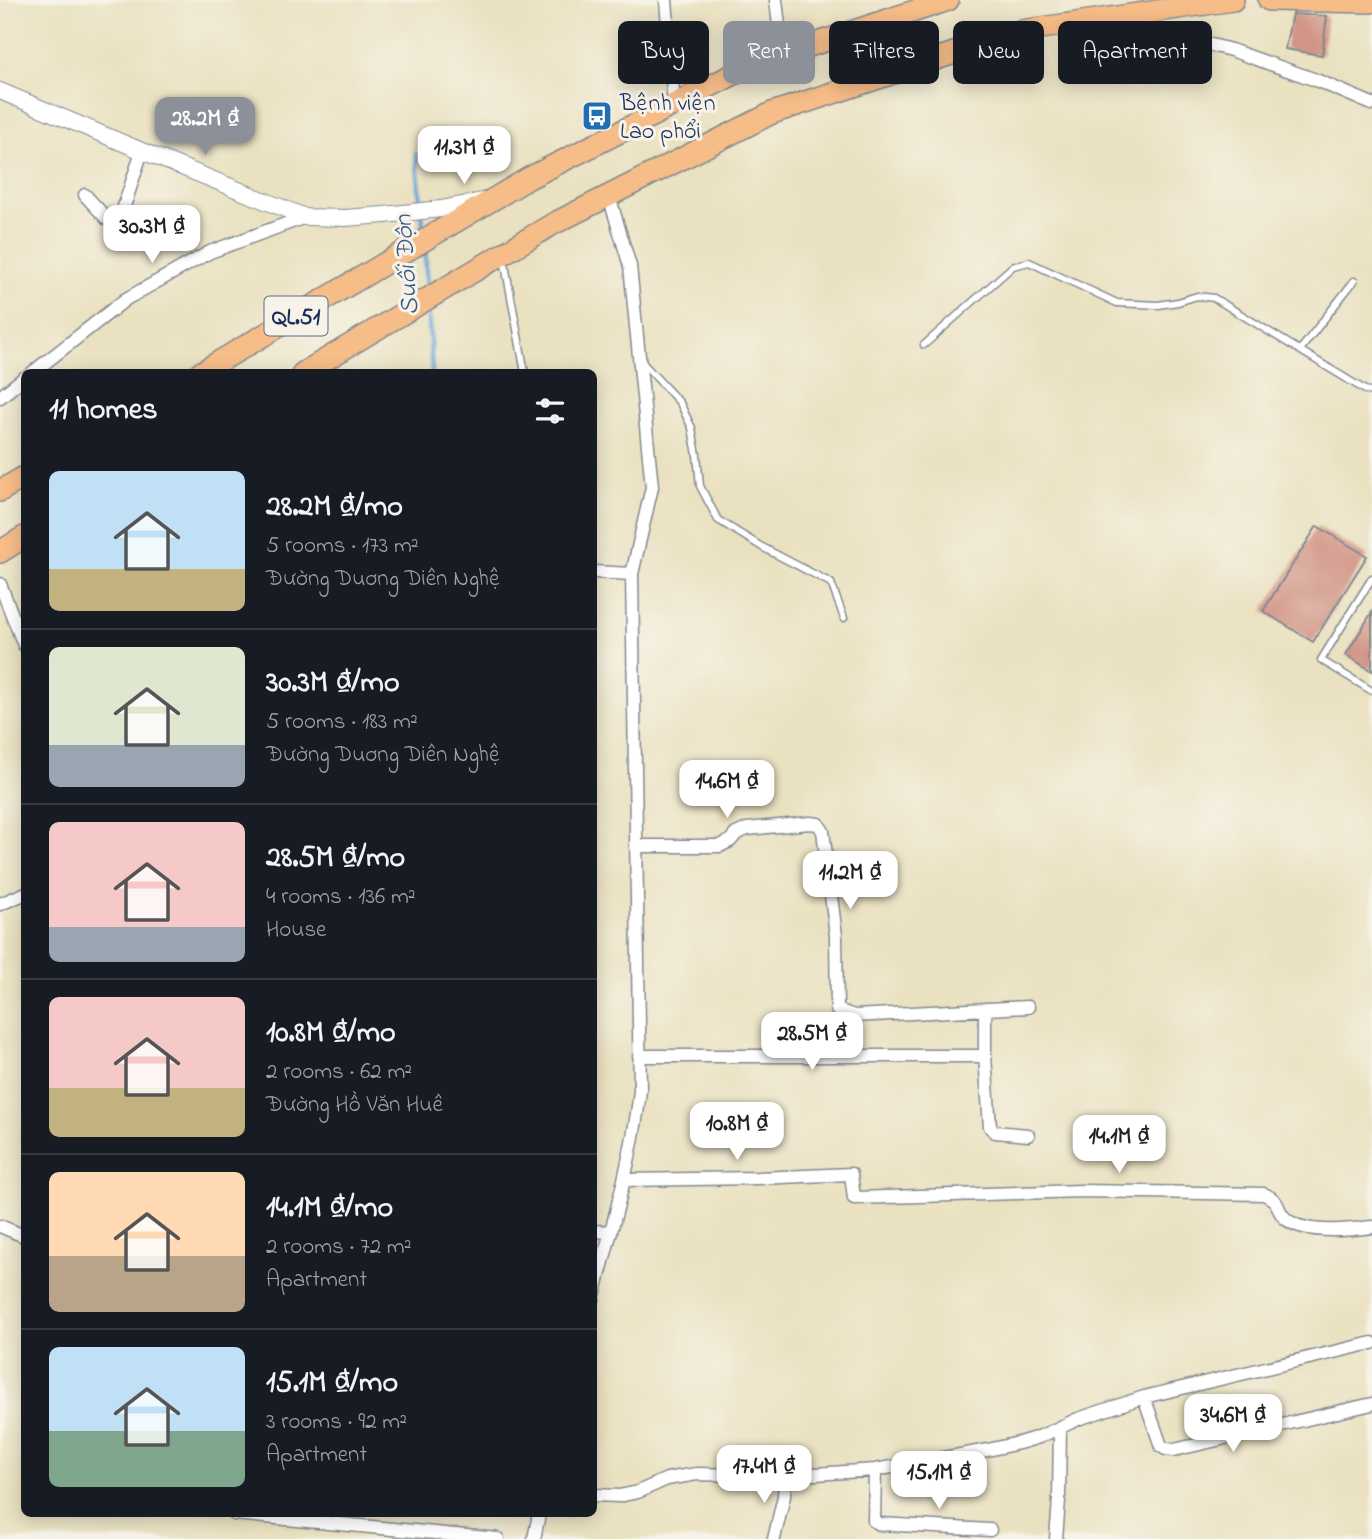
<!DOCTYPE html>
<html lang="en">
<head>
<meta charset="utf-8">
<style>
  :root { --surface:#171b24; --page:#242831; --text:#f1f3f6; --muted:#9ea1a6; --line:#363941; --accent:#8c9099 }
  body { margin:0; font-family:"Indie Flower",sans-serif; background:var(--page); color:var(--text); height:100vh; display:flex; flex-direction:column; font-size:26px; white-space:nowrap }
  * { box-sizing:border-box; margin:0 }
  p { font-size:23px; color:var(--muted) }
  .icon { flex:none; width:38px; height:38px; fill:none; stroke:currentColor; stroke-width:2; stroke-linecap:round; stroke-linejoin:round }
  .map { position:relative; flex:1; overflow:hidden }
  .drawer { position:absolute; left:21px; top:369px; width:576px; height:1148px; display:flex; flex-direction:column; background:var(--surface); border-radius:10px; box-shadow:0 4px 18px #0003 }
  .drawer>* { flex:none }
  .guide { position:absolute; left:618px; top:21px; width:649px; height:63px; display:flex; gap:14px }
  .price { position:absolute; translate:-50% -60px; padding:0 16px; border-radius:14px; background:#fff; color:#222; font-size:23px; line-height:46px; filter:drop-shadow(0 2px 4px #0008) }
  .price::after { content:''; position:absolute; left:50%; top:42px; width:21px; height:16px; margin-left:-10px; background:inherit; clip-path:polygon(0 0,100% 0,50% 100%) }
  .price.selected { background:var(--accent); color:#fff }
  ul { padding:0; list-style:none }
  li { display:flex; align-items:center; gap:21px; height:175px; padding:0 28px }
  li+li { border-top:2px solid var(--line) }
  li span { display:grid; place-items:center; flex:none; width:196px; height:140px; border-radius:10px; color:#555 }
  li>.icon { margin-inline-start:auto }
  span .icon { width:84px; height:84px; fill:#fffc; stroke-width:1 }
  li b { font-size:30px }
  h2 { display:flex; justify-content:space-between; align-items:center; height:84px; padding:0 28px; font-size:30px }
  .chip { padding:0 24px; border-radius:10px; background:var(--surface); box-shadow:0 4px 18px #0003; font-size:24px; line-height:63px }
  .chip.selected { background:var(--accent); color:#fff }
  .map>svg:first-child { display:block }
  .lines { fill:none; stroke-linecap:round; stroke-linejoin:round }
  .stream { stroke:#62a4d6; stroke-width:4.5 }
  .building { fill:#d19486 }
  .service-casing { stroke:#82888f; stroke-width:9 }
  .minor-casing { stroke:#82888f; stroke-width:15 }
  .tertiary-casing { stroke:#82888f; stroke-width:18 }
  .trunk-casing { stroke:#82888f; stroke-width:24 }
  .service { stroke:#fff; stroke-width:6 }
  .minor { stroke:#fff; stroke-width:12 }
  .tertiary { stroke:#fff; stroke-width:16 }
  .trunk { stroke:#f7bd88; stroke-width:21 }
  .labels { text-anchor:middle; stroke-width:6; stroke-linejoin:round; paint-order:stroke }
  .shield { fill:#f7f3e8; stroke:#5d6a87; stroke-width:2 }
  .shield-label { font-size:23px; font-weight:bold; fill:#1b2f5e }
  .poi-label { font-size:24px; fill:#1b2f5e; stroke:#f7f3e8; text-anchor:start }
  .water-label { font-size:26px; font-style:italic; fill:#345888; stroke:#f7f3e8 }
</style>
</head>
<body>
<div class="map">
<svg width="1372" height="1539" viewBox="0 0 1372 1539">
  <rect width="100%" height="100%" fill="#f7f3e8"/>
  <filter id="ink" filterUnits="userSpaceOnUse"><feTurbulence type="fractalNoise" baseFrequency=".0143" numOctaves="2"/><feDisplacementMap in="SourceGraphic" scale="14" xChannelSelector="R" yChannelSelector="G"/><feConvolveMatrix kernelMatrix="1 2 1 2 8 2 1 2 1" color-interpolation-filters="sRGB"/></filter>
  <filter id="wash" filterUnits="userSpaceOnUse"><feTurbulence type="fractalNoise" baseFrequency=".00686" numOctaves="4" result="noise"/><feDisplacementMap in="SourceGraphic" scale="28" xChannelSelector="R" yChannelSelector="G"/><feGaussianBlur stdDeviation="1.57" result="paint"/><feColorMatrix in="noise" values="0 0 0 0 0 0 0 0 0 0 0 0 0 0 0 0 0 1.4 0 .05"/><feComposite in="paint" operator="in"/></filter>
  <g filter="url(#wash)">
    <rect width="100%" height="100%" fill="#eae1c0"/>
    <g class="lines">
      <path class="stream" d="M416,154L424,234
        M425,246L427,290
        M428,305L432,373"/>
    </g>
    <g id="blocks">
      <path class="building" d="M1292,14L1327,16L1322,55L1285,49Z
        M1317,526L1367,556L1313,642L1263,611Z
        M1372,612V671L1346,655Z"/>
    </g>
  </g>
  <g filter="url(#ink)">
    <use href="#blocks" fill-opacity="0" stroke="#82888f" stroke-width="2"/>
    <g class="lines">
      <g class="service-casing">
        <path id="service" d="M504,259L525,373
          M924,345L1013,266L1029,262L1117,303L1158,305L1178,302L1197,296L1214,298L1365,390L1372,392
          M1300,350L1354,281
          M641,361L680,403L692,428L697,455L700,486L718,520L762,547L831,583L844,618
          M1372,578L1321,660L1372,691"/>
      </g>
      <g class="minor-casing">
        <path id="minor" d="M666,0L674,105
          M776,0L779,26L787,53
          M1107,27L1145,28L1231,50L1316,80L1372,104
          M85,195L107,219L115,221L121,216L142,151
          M32,373L126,299L210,252L305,217
          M0,397L24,378
          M593,572L632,574
          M0,584L24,645
          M637,846H720L730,841L736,834L747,829L810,823L818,824L823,831L836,936L837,1010L854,1016L1028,1007
          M0,904L24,894
          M985,1009V1056L990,1127L995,1132L1028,1135
          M639,1056H985
          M624,1180L758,1178L851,1174L854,1198L1082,1191L1264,1194C1283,1203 1275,1209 1285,1218C1303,1235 1350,1230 1372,1227
          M0,1226L24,1236
          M593,1231L610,1232
          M593,1299C611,1230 632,1161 640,1091L632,574L652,487L630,266L609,196
          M1144,1397L1161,1446L1166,1449L1174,1450L1372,1404
          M875,1470L874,1521L880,1524L990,1530
          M593,1495L619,1496L638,1492L667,1479L697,1474L785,1476L875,1470L983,1451L1019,1443L1039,1437L1078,1419L1144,1397L1372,1343
          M234,1514L498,1539
          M534,1539L539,1514
          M774,1539L784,1496L785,1476
          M1056,1539L1059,1500L1060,1427"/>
      </g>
      <g class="tertiary-casing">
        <path id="tertiary" d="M0,91L142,151L305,217L345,218L384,215L441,209L482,201"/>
      </g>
      <g class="trunk-casing">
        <path id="trunk" d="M1269,0L1372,2
          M200,373L529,178L754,64L948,0
          M303,373L553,224L772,113L1021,31L1233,0
          M0,491L24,477
          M0,552L24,537"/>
      </g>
      <use href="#service" class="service"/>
      <use href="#minor" class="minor"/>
      <use href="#tertiary" class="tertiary"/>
      <use href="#trunk" class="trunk"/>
    </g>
  </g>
  <defs>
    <g id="bus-square" transform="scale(1.575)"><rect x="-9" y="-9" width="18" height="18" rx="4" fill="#1f6fb2" stroke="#f7f3e8"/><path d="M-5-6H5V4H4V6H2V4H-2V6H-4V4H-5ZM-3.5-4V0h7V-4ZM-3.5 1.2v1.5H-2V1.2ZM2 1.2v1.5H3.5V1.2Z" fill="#fff"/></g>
  </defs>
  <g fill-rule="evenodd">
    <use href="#bus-square" x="597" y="116"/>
  </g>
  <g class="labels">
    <rect class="shield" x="264.5" y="296.5" width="63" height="39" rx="5"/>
    <g class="shield-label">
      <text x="296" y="324">QL.51</text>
    </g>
    <g class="poi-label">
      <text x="620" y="110">Bệnh viện<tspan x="620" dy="28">Lao phổi</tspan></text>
    </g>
    <g class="water-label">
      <text transform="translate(405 265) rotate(-94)" y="9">Suối Độn</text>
    </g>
  </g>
</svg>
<b class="price selected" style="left:205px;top:157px">28.2M ₫</b>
<b class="price" style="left:464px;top:186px">11.3M ₫</b>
<b class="price" style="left:152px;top:265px">30.3M ₫</b>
<b class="price" style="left:727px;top:820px">14.6M ₫</b>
<b class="price" style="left:850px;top:911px">11.2M ₫</b>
<b class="price" style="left:812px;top:1072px">28.5M ₫</b>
<b class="price" style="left:737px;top:1162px">10.8M ₫</b>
<b class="price" style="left:1119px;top:1175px">14.1M ₫</b>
<b class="price" style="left:1233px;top:1454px">34.6M ₫</b>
<b class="price" style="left:764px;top:1505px">17.4M ₫</b>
<b class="price" style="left:939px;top:1511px">15.1M ₫</b>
<div class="guide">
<a class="chip">Buy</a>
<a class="chip selected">Rent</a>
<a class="chip">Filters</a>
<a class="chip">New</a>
<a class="chip">Apartment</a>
</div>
<section class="drawer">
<h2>11 homes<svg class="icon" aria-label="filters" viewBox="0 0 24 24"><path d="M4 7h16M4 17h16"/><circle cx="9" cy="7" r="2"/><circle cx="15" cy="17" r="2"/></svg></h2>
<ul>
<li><span style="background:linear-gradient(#bfe0f5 70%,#c2b280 0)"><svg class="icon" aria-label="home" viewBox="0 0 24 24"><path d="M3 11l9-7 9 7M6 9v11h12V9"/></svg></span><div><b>28.2M ₫/mo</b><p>5 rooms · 173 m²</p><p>Đường Duơng Diên Nghệ</p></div></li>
<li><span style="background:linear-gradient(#dfe7d0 70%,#9aa5b1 0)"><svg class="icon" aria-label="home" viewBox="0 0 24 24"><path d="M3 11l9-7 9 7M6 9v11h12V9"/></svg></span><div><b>30.3M ₫/mo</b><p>5 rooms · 183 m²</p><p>Đường Duơng Diên Nghệ</p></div></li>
<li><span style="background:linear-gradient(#f6c9c9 75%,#9aa5b1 0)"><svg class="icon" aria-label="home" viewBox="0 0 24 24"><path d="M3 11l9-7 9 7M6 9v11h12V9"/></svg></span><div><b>28.5M ₫/mo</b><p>4 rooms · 136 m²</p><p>House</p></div></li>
<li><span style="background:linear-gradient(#f6c9c9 65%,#c2b280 0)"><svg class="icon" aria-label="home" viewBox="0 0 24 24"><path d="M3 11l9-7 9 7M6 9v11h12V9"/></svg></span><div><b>10.8M ₫/mo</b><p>2 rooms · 62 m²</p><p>Đường Hồ Văn Huê</p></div></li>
<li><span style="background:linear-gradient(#ffd9b3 60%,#b9a48a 0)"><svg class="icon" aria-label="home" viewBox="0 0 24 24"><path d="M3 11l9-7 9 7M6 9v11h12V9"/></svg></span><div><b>14.1M ₫/mo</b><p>2 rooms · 72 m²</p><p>Apartment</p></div></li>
<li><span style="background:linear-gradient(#bfe0f5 60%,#7fa58c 0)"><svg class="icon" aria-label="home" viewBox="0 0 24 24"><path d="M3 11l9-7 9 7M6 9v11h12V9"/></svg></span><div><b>15.1M ₫/mo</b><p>3 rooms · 92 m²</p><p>Apartment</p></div></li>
</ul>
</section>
</div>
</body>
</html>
